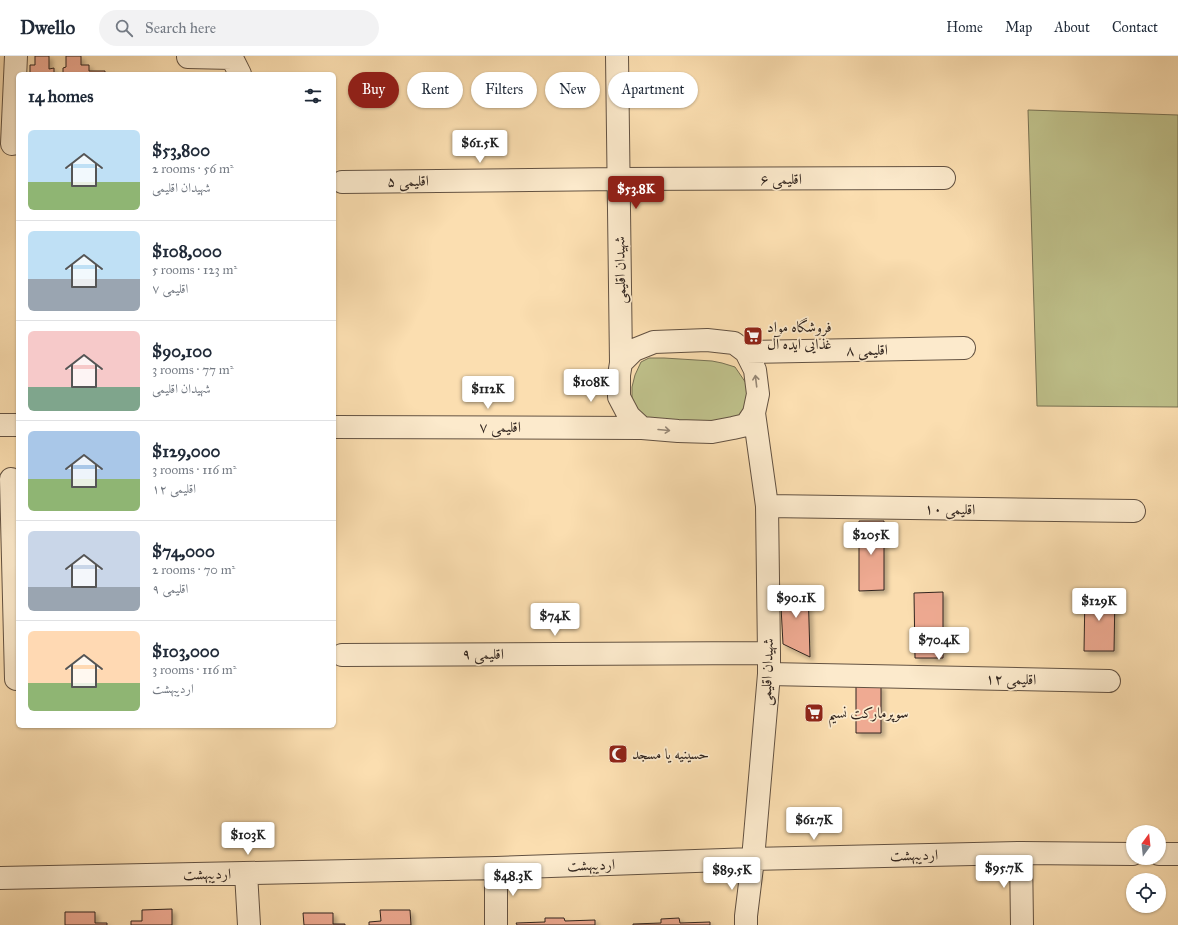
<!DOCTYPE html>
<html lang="en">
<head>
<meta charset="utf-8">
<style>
  :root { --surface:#fff; --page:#f2f2f3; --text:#1f2937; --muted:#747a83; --line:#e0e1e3; --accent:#8f2418 }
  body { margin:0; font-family:"IM FELL Great Primer",Amiri,serif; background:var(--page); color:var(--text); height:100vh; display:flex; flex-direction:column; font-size:15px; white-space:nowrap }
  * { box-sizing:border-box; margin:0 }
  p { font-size:13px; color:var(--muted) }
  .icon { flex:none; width:22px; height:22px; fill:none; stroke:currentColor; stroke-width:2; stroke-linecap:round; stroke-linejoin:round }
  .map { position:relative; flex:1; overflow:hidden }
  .panel { position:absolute; left:16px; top:16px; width:320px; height:656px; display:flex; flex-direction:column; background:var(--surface); border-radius:6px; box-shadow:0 1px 3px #0004 }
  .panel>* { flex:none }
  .hud { position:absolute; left:348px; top:16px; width:380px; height:36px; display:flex; gap:8px }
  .needle { width:26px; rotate:15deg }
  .fabs { position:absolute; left:1126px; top:769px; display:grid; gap:8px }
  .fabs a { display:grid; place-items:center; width:40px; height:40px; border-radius:50%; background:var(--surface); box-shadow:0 1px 3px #0004; font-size:20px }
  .price { position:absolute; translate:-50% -34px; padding:0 9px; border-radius:4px; background:#fff; color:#222; font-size:13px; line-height:26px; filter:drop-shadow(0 1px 2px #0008) }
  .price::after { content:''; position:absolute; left:50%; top:24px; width:12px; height:9px; margin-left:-6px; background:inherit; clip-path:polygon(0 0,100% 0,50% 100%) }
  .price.active { background:var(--accent); color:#fff }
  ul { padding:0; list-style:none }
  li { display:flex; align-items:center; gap:12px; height:100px; padding:0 12px }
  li+li { border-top:1px solid var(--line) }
  li span { display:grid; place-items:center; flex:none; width:112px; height:80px; border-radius:6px; color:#555 }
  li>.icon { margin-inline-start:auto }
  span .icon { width:48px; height:48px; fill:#fffc; stroke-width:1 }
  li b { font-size:17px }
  h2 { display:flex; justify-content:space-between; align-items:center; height:48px; padding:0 12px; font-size:17px }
  .chip { padding:0 14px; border-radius:18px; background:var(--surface); box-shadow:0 1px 3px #0004; font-size:14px; line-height:36px }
  .chip.active { background:var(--accent); color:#fff }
  header { display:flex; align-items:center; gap:24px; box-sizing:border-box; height:56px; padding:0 20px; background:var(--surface); border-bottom:1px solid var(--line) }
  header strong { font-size:19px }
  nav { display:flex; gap:22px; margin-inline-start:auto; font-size:14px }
  .search { width:280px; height:36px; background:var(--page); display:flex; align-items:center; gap:10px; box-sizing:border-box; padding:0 14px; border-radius:22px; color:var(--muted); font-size:15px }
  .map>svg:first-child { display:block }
  .green { fill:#bfc18b; stroke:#787254 }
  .building { fill:#efaa92; stroke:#30241e; filter:url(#shadow) }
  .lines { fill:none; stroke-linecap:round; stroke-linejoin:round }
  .minor-casing { stroke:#635242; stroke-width:24 }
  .minor { stroke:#fceacc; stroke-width:22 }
  .oneway { stroke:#968775 }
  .labels { text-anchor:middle; stroke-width:3.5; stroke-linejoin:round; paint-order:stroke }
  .street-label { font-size:15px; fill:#30241e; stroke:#fceacc }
  .poi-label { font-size:15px; fill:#30241e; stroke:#fceacc; text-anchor:start }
</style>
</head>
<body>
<header>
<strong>Dwello</strong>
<div class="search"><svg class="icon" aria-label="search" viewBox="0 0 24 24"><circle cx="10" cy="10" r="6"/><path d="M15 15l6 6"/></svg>Search here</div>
<nav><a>Home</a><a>Map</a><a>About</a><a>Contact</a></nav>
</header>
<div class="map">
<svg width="1178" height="869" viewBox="0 0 1178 869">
  <defs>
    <filter id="shadow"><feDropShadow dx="3.5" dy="3.5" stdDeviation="2" flood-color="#0004"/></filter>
  </defs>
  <rect width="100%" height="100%" fill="#fbdeb0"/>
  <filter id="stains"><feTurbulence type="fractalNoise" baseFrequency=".005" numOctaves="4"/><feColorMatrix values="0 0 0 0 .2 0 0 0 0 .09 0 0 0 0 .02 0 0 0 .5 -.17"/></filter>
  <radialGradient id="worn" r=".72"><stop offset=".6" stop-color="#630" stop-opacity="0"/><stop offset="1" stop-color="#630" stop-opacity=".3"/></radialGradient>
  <path class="green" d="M1028,54L1178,59V351L1037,350Z
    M649,302H664L712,305L722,307L735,311L748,330L749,344L744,354L737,361L723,369L646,368L632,349V331L635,319L641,306Z"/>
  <path class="building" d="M35,0H49V13L54,12V18H57H18L16,17H30V9H35Z
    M66,0H81V9H89V15H105V18H63V12L66,11Z
    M859,465H884V534L859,535Z
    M808,531L810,601L783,588L780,532Z
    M943,536V602H915L914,537Z
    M1085,536L1115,537L1114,595H1084Z
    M856,629H881V677H856Z
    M172,853V869H131V865H142V854Z
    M380,854H410L411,869H369V866L381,865Z
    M65,856H95V867H107V869H65Z
    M303,857H333V868H345V869H304Z
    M545,862H564L565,865L595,864V869H517L516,867L545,866Z
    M679,862L680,867L710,866V869H633V868L661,867V863Z"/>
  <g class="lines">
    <g class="minor-casing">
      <path id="minor" d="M16,0L12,88L18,87
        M188,0V1L232,2L240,18
        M617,0L621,307L619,319V341L629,360L642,372L678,375L712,376L733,372L746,369L754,357L758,338L755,314L746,296L734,287L707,284L654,286L634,294L621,307
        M342,126L619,123L944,122
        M746,296L964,292
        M0,369H18
        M334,371L642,372
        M11,423L16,623H18
        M767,450L1134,455
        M342,599L769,597
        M769,618L1109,625
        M1021,797L1022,869
        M1159,798H1178
        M496,812V869
        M246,817L249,869
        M0,822L496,812L753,803L1021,797L1133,798
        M746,869V860L753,803L769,618V597L767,450L754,357"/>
    </g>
    <use href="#minor" class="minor"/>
  </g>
  <defs><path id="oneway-shaft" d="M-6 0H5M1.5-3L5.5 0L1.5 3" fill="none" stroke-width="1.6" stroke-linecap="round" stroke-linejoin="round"/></defs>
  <g class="oneway">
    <use href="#oneway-shaft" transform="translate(756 325) rotate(-97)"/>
    <use href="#oneway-shaft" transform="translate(664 374) rotate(5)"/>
  </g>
  <defs>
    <g id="supermarket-square" transform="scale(1)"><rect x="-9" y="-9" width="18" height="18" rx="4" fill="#8f2418" stroke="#fceacc"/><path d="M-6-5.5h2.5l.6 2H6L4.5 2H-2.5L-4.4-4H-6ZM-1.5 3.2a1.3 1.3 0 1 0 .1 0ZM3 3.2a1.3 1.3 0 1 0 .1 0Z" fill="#fff"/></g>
    <g id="mosque-square" transform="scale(1)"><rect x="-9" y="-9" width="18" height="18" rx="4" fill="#8f2418" stroke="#fceacc"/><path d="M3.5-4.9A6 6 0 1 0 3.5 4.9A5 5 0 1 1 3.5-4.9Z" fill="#fff"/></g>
  </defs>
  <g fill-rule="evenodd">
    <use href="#supermarket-square" x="753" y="280"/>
    <use href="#supermarket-square" x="814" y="657"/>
    <use href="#mosque-square" x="618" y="698"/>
  </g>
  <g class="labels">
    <g class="street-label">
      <text x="781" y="128">اقلیمی ۶</text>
      <text transform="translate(408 125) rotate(-1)" y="5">اقلیمی ۵</text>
      <text transform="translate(620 214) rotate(-91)" y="5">شهیدان اقلیمی</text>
      <text transform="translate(867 294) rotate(-1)" y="5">اقلیمی ۸</text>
      <text x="500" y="376">اقلیمی ۷</text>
      <text transform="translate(950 453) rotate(1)" y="5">اقلیمی ۱۰</text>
      <text x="483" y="603">اقلیمی ۹</text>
      <text transform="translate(767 616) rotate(-88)" y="5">شهیدان اقلیمی</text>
      <text transform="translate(1011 623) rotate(1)" y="5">اقلیمی ۱۲</text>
      <text transform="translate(914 799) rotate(-1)" y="5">اردیبهشت</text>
      <text transform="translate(591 809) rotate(-2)" y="5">اردیبهشت</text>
      <text transform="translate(207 818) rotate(-1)" y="5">اردیبهشت</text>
    </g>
    <g class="poi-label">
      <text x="767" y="276">فروشگاه مواد<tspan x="767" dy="17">غذایی ایده آل</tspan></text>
      <text x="828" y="662">سوپرمارکت نسیم</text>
      <text x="632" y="703">حسینیه یا مسجد</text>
    </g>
  </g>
  <rect width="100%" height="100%" filter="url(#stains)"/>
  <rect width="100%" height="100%" fill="url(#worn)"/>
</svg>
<div class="fabs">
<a><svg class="needle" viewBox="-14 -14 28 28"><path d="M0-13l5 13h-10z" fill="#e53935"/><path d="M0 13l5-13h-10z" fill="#747a83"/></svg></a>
<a><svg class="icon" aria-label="locate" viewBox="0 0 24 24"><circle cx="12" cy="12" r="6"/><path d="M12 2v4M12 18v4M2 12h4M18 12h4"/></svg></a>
</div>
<b class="price" style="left:480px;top:108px">$61.5K</b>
<b class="price active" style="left:636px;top:154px">$53.8K</b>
<b class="price" style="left:591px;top:347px">$108K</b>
<b class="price" style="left:488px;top:354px">$112K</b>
<b class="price" style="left:871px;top:500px">$205K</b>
<b class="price" style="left:796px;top:563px">$90.1K</b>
<b class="price" style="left:1099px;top:566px">$129K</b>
<b class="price" style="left:555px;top:581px">$74K</b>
<b class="price" style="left:939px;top:605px">$70.4K</b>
<b class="price" style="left:814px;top:785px">$61.7K</b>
<b class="price" style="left:248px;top:800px">$103K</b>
<b class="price" style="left:1004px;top:833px">$95.7K</b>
<b class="price" style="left:732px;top:835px">$89.5K</b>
<b class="price" style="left:513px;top:841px">$48.3K</b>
<div class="hud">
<a class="chip active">Buy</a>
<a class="chip">Rent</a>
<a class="chip">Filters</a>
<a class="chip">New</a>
<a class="chip">Apartment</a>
</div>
<section class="panel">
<h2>14 homes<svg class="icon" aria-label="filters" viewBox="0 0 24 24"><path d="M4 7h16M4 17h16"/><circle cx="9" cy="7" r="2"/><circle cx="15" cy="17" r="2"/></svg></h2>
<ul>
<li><span style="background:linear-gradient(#bfe0f5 65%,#8fb573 0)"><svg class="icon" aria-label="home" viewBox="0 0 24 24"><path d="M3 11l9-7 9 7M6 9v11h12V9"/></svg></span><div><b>$53,800</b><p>2 rooms · 56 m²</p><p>شهیدان اقلیمی</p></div></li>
<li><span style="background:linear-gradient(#bfe0f5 60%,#9aa5b1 0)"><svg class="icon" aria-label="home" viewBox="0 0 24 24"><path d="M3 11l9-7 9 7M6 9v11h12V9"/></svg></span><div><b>$108,000</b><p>5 rooms · 123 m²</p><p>اقلیمی ۷</p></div></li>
<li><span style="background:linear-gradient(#f6c9c9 70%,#7fa58c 0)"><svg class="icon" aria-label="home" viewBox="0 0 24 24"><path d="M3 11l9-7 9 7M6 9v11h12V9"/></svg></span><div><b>$90,100</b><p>3 rooms · 77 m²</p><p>شهیدان اقلیمی</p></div></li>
<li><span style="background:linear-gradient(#a9c7e8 60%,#8fb573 0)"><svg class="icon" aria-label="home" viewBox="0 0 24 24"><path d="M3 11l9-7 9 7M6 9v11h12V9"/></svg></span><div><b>$129,000</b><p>3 rooms · 116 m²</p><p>اقلیمی ۱۲</p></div></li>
<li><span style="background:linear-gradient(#c9d6e8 70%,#9aa5b1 0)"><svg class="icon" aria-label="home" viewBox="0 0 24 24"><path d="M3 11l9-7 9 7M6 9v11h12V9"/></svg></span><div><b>$74,000</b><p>2 rooms · 70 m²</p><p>اقلیمی ۹</p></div></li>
<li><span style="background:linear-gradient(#ffd9b3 65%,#8fb573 0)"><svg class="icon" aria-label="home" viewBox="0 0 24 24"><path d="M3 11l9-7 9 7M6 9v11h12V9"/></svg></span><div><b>$103,000</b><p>3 rooms · 116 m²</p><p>اردیبهشت</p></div></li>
</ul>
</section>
</div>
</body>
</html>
